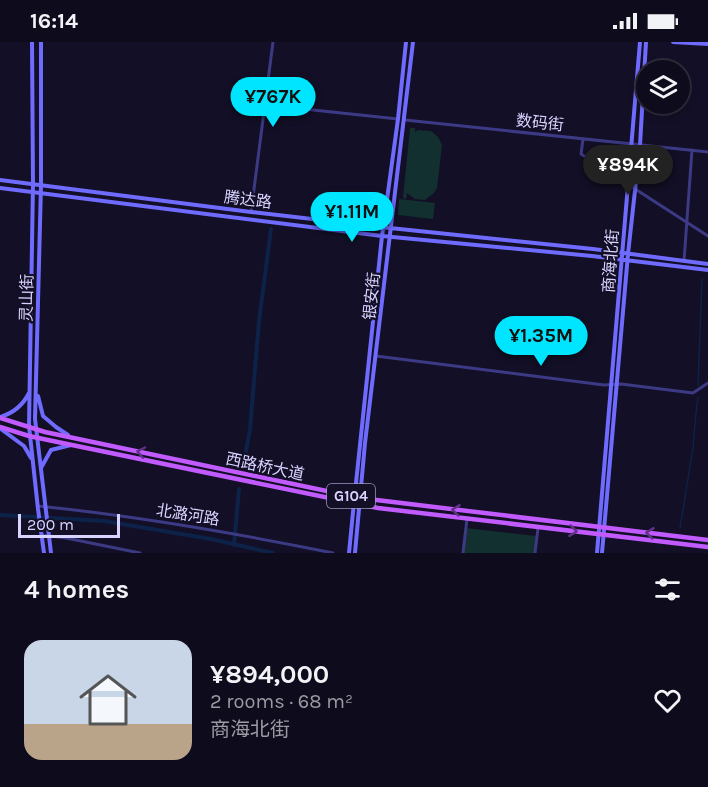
<!DOCTYPE html>
<html lang="en">
<head>
<meta charset="utf-8">
<style>
  :root { --surface:#0e0b1c; --page:#171425; --text:#f1f3f6; --muted:#9b9ba3; --line:#2e2b3b; --accent:#00e5ff }
  body { margin:0; font-family:Karla,"Noto Sans SC",sans-serif; background:var(--page); color:var(--text); height:100vh; display:flex; flex-direction:column; font-size:22px; white-space:nowrap }
  * { box-sizing:border-box; margin:0 }
  p { font-size:20px; color:var(--muted) }
  .icon { flex:none; width:33px; height:33px; fill:none; stroke:currentColor; stroke-width:2; stroke-linecap:round; stroke-linejoin:round }
  .map { position:relative; height:511px; overflow:hidden }
  .drawer { display:flex; flex-direction:column; background:var(--surface); flex:1 }
  .drawer>* { flex:none }
  .controls { position:absolute; left:636px; top:18px; display:grid; gap:12px }
  .controls a { display:grid; place-items:center; width:54px; height:54px; border-radius:50%; background:var(--surface); box-shadow:0 3px 9px #0003,0 0 0 2px var(--line); font-size:30px }
  .scale { position:absolute; left:18px; bottom:15px; width:102px; box-sizing:border-box; padding-left:6px; border:3px solid #d9d4ff; border-top:0; font-size:16px; line-height:21px; white-space:nowrap; color:#d9d4ff; -webkit-text-stroke:4px #130f26; paint-order:stroke }
  .price { position:absolute; translate:-50% -51px; padding:0 14px; border-radius:21px; background:var(--accent); color:#111; font-size:20px; line-height:39px; filter:drop-shadow(0 2px 3px #0008) }
  .price::after { content:''; position:absolute; left:50%; top:36px; width:18px; height:14px; margin-left:-9px; background:inherit; clip-path:polygon(0 0,100% 0,50% 100%) }
  .price.current { background:#222; color:#fff }
  ul { padding:0; list-style:none }
  li { display:flex; align-items:center; gap:18px; height:150px; padding:0 24px }
  li span { display:grid; place-items:center; flex:none; width:168px; height:120px; border-radius:18px; color:#555 }
  li>.icon { margin-inline-start:auto }
  span .icon { width:72px; height:72px; fill:#fffc; stroke-width:1 }
  li b { font-size:26px }
  h2 { display:flex; justify-content:space-between; align-items:center; height:72px; padding:0 24px; font-size:26px }
  .status { display:flex; justify-content:space-between; align-items:center; height:42px; padding:0 30px; background:var(--surface); direction:ltr }
  .status svg { height:16px; fill:currentColor }
  .map>svg:first-child { display:block }
  .green { fill:#12302f }
  .lines { fill:none; stroke-linecap:round; stroke-linejoin:round }
  .stream { stroke:#0c2248; stroke-width:1.5 }
  .canal { stroke:#0c2248; stroke-width:4 }
  .minor { stroke:#3d3a85; stroke-width:3 }
  .secondary { stroke:#6f6bff; stroke-width:4 }
  .primary { stroke:#c25bff; stroke-width:4.5 }
  .oneway { stroke:#623188 }
  .labels { text-anchor:middle; stroke-width:4.5; stroke-linejoin:round; paint-order:stroke }
  .shield { fill:#130f26; stroke:#9e99be; stroke-width:1.5 }
  .shield-label { font-size:15px; font-weight:bold; fill:#d9d4ff }
  .street-label { font-size:16px; fill:#d9d4ff; stroke:#130f26 }
</style>
</head>
<body>
<div class="status"><b>16:14</b><svg viewBox="0 0 49 12"><path d="M0 12V9h3v3zM5 12V6h3v6zM10 12V3h3v9zM15 12V0h3v12zM26 1h20v11H26zM47 4h2v5h-2z"/></svg></div>
<div class="map">
<svg width="708" height="511" viewBox="0 0 708 511">
  <rect width="100%" height="100%" fill="#130f26"/>
  <path class="green" d="M410,86H415V90L418,88L431,89L438,95L442,103L437,146L434,151L425,158L415,157L407,151L406,157L403,156Z
    M399,157L435,161L433,177L398,173Z
    M465,486L536,494L534,511H462Z"/>
  <g class="lines">
    <path class="stream" d="M698,343L702,237
      M680,486L693,406L695,380L698,355"/>
    <path class="canal" d="M244,421L250,387L259,279L271,187
      M0,473L104,479L211,497L273,511
      M234,503L239,447"/>
    <path class="minor" d="M266,63L398,77
      M405,78L708,110
      M583,97L581,112L708,194
      M251,170L273,0
      M684,219L692,108
      M376,314L604,343L621,342L693,351L708,341
      M38,464C137,474 235,491 333,511
      M42,493L66,496L140,511
      M463,511L467,477
      M535,511L538,486"/>
    <path class="secondary" d="M32,0L33,142L29,384L38,467L44,511
      M41,0V143L35,377L51,511
      M673,0L708,2
      M0,138L251,170L390,186L593,207L708,222
      M0,146L382,194L592,214L708,228
      M38,354L43,374L56,385L68,393
      M0,375C14,371 23,363 29,351
      M1,387L24,404L31,416
      M41,426L51,408L71,403
      M349,511L354,460L382,194L398,77L406,0
      M355,511L365,401L413,0
      M597,511C612,341 625,170 640,0
      M602,511L628,212L640,103L646,0"/>
    <path class="primary" d="M0,376L45,390L360,456L708,498
      M0,385L29,394L72,403L378,466L708,505"/>
  </g>
  <defs><path id="oneway-chevron" d="M-2-3.5L2.5 0L-2 3.5" fill="none" stroke-width="1.6" stroke-linecap="round" stroke-linejoin="round" transform="scale(1.5)"/></defs>
  <g class="oneway">
    <use href="#oneway-chevron" transform="translate(141 410) rotate(-168)"/>
    <use href="#oneway-chevron" transform="translate(456 468) rotate(-173)"/>
    <use href="#oneway-chevron" transform="translate(573 489) rotate(7)"/>
    <use href="#oneway-chevron" transform="translate(650 491) rotate(-173)"/>
  </g>
  <g class="labels">
    <rect class="shield" x="327" y="442" width="48" height="24" rx="4.5"/>
    <g class="shield-label">
      <text x="351" y="459">G104</text>
    </g>
    <g class="street-label">
      <text transform="translate(540 80) rotate(6)" y="6">数码街</text>
      <text transform="translate(248 157) rotate(7)" y="6">腾达路</text>
      <text transform="translate(610 219) rotate(-86)" y="6">商海北街</text>
      <text transform="translate(371 254) rotate(-84)" y="6">银安街</text>
      <text transform="translate(26 256) rotate(-89)" y="6">灵山街</text>
      <text transform="translate(265 424) rotate(12)" y="6">西路桥大道</text>
      <text transform="translate(188 472) rotate(9)" y="6">北潞河路</text>
    </g>
  </g>
</svg>
<div class="controls">
<a><svg class="icon" aria-label="layers" viewBox="0 0 24 24"><path d="M12 4l9 5-9 5-9-5zM3 14l9 5 9-5"/></svg></a>
</div>
<div class="scale">200 m</div>
<b class="price" style="left:273px;top:86px">¥767K</b>
<b class="price current" style="left:628px;top:154px">¥894K</b>
<b class="price" style="left:352px;top:201px">¥1.11M</b>
<b class="price" style="left:541px;top:325px">¥1.35M</b>
</div>
<section class="drawer">
<h2>4 homes<svg class="icon" aria-label="filters" viewBox="0 0 24 24"><path d="M4 7h16M4 17h16"/><circle cx="9" cy="7" r="2"/><circle cx="15" cy="17" r="2"/></svg></h2>
<ul>
<li><span style="background:linear-gradient(#c9d6e8 70%,#b9a48a 0)"><svg class="icon" aria-label="home" viewBox="0 0 24 24"><path d="M3 11l9-7 9 7M6 9v11h12V9"/></svg></span><div><b>¥894,000</b><p>2 rooms · 68 m²</p><p>商海北街</p></div><svg class="icon" aria-label="heart" viewBox="0 0 24 24"><path d="M12 20l-8-8c-3-5 5-10 8-4 3-6 11-1 8 4z"/></svg></li>
</ul>
</section>
</body>
</html>
